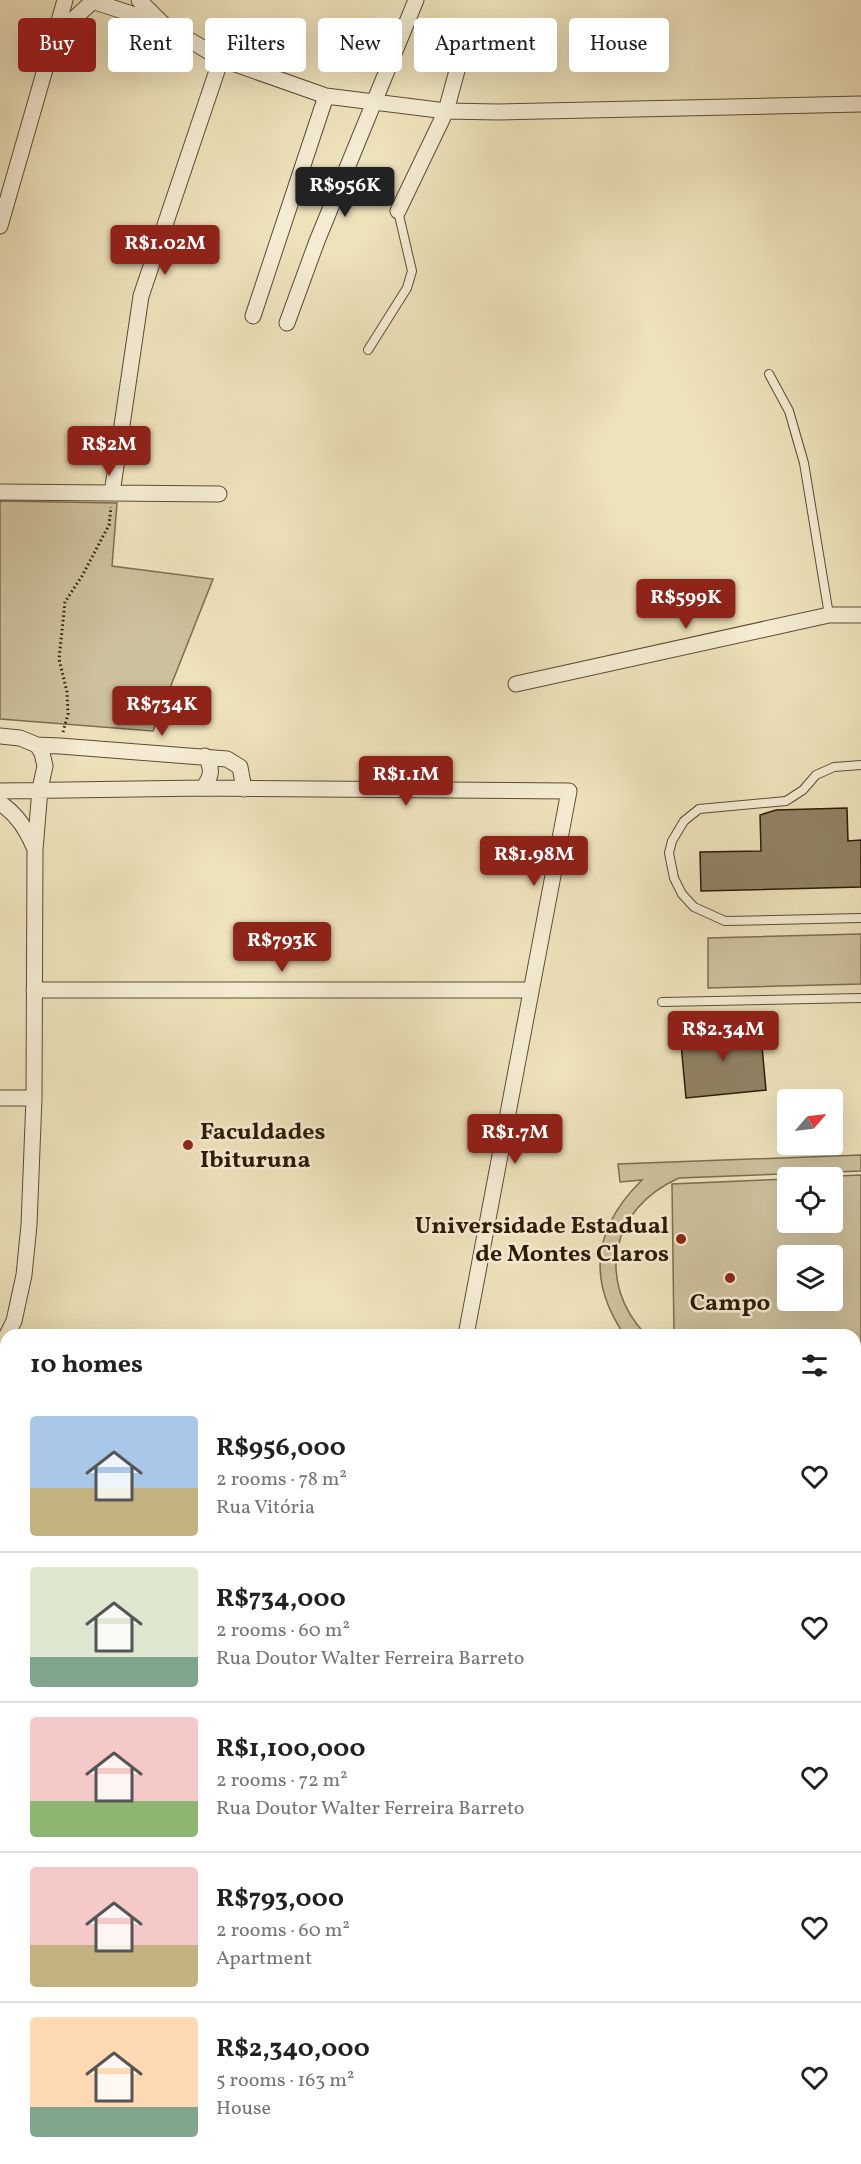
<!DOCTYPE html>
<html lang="en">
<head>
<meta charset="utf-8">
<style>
  :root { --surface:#fff; --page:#f2f2f2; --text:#202124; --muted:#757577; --line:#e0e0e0; --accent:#8f2418 }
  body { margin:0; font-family:Vollkorn,serif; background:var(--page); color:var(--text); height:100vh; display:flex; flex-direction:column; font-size:22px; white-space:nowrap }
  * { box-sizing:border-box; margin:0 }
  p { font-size:20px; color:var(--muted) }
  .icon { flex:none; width:33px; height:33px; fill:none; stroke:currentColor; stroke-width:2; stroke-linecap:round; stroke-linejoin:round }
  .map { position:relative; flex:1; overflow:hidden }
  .side { position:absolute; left:0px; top:1329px; width:861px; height:836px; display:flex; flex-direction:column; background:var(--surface); border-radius:18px 18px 0 0; box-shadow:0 6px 24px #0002 }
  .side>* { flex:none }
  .guide { position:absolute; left:18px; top:18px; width:825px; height:54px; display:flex; gap:12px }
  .needle { width:39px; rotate:62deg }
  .fabs { position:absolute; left:777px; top:1089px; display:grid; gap:12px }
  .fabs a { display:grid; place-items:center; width:66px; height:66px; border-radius:6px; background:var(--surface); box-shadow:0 6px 24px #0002; font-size:30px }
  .price { position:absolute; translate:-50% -51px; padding:0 14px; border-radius:6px; background:var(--accent); color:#fff; font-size:20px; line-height:39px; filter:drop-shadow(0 2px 3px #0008) }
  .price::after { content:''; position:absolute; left:50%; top:36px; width:18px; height:14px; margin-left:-9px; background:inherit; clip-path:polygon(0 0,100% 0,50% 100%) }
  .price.active { background:#222; color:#fff }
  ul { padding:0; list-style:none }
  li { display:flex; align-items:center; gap:18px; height:150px; padding:0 30px }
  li+li { border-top:2px solid var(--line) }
  li span { display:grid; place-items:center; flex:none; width:168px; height:120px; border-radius:6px; color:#555 }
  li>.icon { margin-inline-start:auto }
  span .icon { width:72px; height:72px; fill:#fffc; stroke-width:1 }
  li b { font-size:26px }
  h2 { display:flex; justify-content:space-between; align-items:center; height:72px; padding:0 30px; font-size:26px }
  .tag { padding:0 21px; border-radius:6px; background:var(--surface); box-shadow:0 6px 24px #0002; font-size:21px; line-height:54px }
  .tag.active { background:var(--accent); color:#fff }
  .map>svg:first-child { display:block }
  .green { fill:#cdc09c; stroke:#7d6d50; stroke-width:1.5; fill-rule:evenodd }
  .water { fill:#ac9e7d; stroke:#79694d; stroke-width:1.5 }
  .building { fill:#918264; stroke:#2d1a05; stroke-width:1.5 }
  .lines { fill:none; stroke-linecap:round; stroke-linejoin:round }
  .service-casing { stroke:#5d4c32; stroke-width:10 }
  .minor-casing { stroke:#5d4c32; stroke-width:17 }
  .primary-casing { stroke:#2d1a05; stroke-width:26 }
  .path { stroke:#2d1a05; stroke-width:3; stroke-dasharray:1.5 3; stroke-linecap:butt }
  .service { stroke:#f4ecd3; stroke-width:8 }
  .minor { stroke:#f4ecd3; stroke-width:15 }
  .primary { stroke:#eee2bb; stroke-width:24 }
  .poi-dot { fill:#8f2418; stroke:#f4ecd3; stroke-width:2 }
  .labels { text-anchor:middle; stroke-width:5; stroke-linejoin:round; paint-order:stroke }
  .poi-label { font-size:24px; font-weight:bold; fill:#2d1a05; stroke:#f4ecd3; text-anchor:start }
</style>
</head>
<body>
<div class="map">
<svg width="861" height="2164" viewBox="0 0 861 2164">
  <rect width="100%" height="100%" fill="#eee2bb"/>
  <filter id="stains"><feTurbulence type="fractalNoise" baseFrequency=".00333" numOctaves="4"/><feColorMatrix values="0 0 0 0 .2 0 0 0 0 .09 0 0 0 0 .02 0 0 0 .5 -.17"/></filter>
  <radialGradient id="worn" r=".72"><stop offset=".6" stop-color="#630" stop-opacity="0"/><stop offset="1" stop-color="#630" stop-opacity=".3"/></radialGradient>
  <path class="green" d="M0,501L117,503L112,566L213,579L153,731L0,719Z
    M861,934V984L708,988V938Z
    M861,1155V1171L679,1178C611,1208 595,1281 646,1335L623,1333C586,1277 595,1226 642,1180L620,1182L618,1164Z
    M861,1175V1347H855V1335H674L672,1184L787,1179L788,1222H832V1178L815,1177ZM788,1256H832V1300H788Z"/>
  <path class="water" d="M855,1960L861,1976V2065L855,2042Z"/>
  <path class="building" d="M847,808L848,841L861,840V887L701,891L700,852L761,851L760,815L776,810Z
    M760,1025L766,1090L686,1098L680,1033Z"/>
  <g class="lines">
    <g class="service-casing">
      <path id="service" d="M368,350L407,288L412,271L398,211
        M769,374L789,411L804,463L829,615
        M861,765L834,767L816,775L803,790L786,801L699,809L684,821L672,841L669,853L674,878L682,894L694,907L725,921L861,918
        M662,1002L861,998
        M855,1487L861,1486"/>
    </g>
    <g class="minor-casing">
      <path id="minor" d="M139,0L163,24L221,59L326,96L446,111L498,112L861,104
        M95,2L160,23
        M53,38L92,2
        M398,211L446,111L461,56
        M0,226L65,0
        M253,316L326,96
        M287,323L317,241L416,0
        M0,492L219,494
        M112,493L141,296L221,59
        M516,684L829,615H861
        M0,736L20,738L37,745L60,746L227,759L240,767L244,789
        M203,788C212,776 213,769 205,756
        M0,791L203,788L569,791L466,1335
        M0,803C17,814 26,829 34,847
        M34,990H531
        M0,1098H34
        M7,1335L14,1321L24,1275L29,1225L34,1098L35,850L40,789L45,766L42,753L37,745
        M0,1349L6,1337
        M855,1767L861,1763
        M0,1778L6,1776
        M855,1814L861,1806
        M0,1837L6,1859
        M855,1967H861
        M334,2158L335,2164
        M587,2158L589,2164
        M72,2164L91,2158
        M672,2164L693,2158"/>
    </g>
    <g class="primary-casing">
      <path id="primary" d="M0,1397L6,1396
        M0,1494H6
        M855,1887L861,1900
        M854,2158L855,2164"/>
    </g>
    <path class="path" d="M63,732L68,714L67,692L59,659L65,602L82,576L109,525L111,507"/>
    <use href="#service" class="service"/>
    <use href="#minor" class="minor"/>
    <use href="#primary" class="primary"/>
  </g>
  <g class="poi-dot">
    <circle cx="188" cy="1145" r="6"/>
    <circle cx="681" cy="1239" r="6"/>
    <circle cx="730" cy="1278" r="6"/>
  </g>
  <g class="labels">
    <g class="poi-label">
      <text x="200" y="1139">Faculdades<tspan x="200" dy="28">Ibituruna</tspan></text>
      <text x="669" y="1233" text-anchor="end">Universidade Estadual<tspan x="669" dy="28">de Montes Claros</tspan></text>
      <text x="730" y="1310" text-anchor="middle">Campo</text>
    </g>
  </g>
  <rect width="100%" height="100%" filter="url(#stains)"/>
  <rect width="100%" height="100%" fill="url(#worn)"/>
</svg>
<div class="fabs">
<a><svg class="needle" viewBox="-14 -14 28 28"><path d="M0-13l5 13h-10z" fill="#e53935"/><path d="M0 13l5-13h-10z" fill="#757577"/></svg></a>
<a><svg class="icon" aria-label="locate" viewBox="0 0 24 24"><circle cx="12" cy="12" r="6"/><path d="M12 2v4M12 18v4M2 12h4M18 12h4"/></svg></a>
<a><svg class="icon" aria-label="layers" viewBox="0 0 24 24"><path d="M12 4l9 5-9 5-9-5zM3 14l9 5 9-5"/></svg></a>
</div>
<b class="price active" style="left:345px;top:218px">R$956K</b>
<b class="price" style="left:165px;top:276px">R$1.02M</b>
<b class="price" style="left:109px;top:477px">R$2M</b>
<b class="price" style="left:686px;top:630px">R$599K</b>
<b class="price" style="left:162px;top:737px">R$734K</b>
<b class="price" style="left:406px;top:807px">R$1.1M</b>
<b class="price" style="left:534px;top:887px">R$1.98M</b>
<b class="price" style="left:282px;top:973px">R$793K</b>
<b class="price" style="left:723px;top:1062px">R$2.34M</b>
<b class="price" style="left:515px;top:1165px">R$1.7M</b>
<div class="guide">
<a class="tag active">Buy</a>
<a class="tag">Rent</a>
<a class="tag">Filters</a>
<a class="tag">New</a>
<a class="tag">Apartment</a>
<a class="tag">House</a>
</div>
<section class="side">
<h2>10 homes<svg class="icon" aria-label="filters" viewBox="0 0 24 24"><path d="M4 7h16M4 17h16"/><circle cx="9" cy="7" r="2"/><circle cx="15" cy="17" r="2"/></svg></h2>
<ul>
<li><span style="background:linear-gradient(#a9c7e8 60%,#c2b280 0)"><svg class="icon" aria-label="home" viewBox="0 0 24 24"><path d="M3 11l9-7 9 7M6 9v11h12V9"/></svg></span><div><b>R$956,000</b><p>2 rooms · 78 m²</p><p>Rua Vitória</p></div><svg class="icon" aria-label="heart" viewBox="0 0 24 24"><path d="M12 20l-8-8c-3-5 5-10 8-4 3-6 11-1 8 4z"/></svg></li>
<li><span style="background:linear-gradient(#dfe7d0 75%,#7fa58c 0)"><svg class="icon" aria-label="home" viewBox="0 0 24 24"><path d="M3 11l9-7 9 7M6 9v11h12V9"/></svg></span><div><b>R$734,000</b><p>2 rooms · 60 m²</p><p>Rua Doutor Walter Ferreira Barreto</p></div><svg class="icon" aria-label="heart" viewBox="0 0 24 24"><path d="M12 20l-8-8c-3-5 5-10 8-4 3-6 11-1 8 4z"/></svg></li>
<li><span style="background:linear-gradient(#f6c9c9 70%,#8fb573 0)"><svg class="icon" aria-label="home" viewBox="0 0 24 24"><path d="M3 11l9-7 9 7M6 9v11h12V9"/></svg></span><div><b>R$1,100,000</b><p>2 rooms · 72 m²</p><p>Rua Doutor Walter Ferreira Barreto</p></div><svg class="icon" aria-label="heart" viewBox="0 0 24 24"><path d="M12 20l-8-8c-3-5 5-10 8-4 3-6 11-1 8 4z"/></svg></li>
<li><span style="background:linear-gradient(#f6c9c9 65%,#c2b280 0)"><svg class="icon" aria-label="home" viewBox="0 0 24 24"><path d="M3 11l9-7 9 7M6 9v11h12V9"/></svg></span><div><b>R$793,000</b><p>2 rooms · 60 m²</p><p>Apartment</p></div><svg class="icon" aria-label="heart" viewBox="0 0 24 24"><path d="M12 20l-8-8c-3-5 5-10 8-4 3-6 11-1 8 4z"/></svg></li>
<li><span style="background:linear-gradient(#ffd9b3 75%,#7fa58c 0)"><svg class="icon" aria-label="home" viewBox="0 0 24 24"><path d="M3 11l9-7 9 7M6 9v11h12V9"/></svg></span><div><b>R$2,340,000</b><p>5 rooms · 163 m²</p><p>House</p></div><svg class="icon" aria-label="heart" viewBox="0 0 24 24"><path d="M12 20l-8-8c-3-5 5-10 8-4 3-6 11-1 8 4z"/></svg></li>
</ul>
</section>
</div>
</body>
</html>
